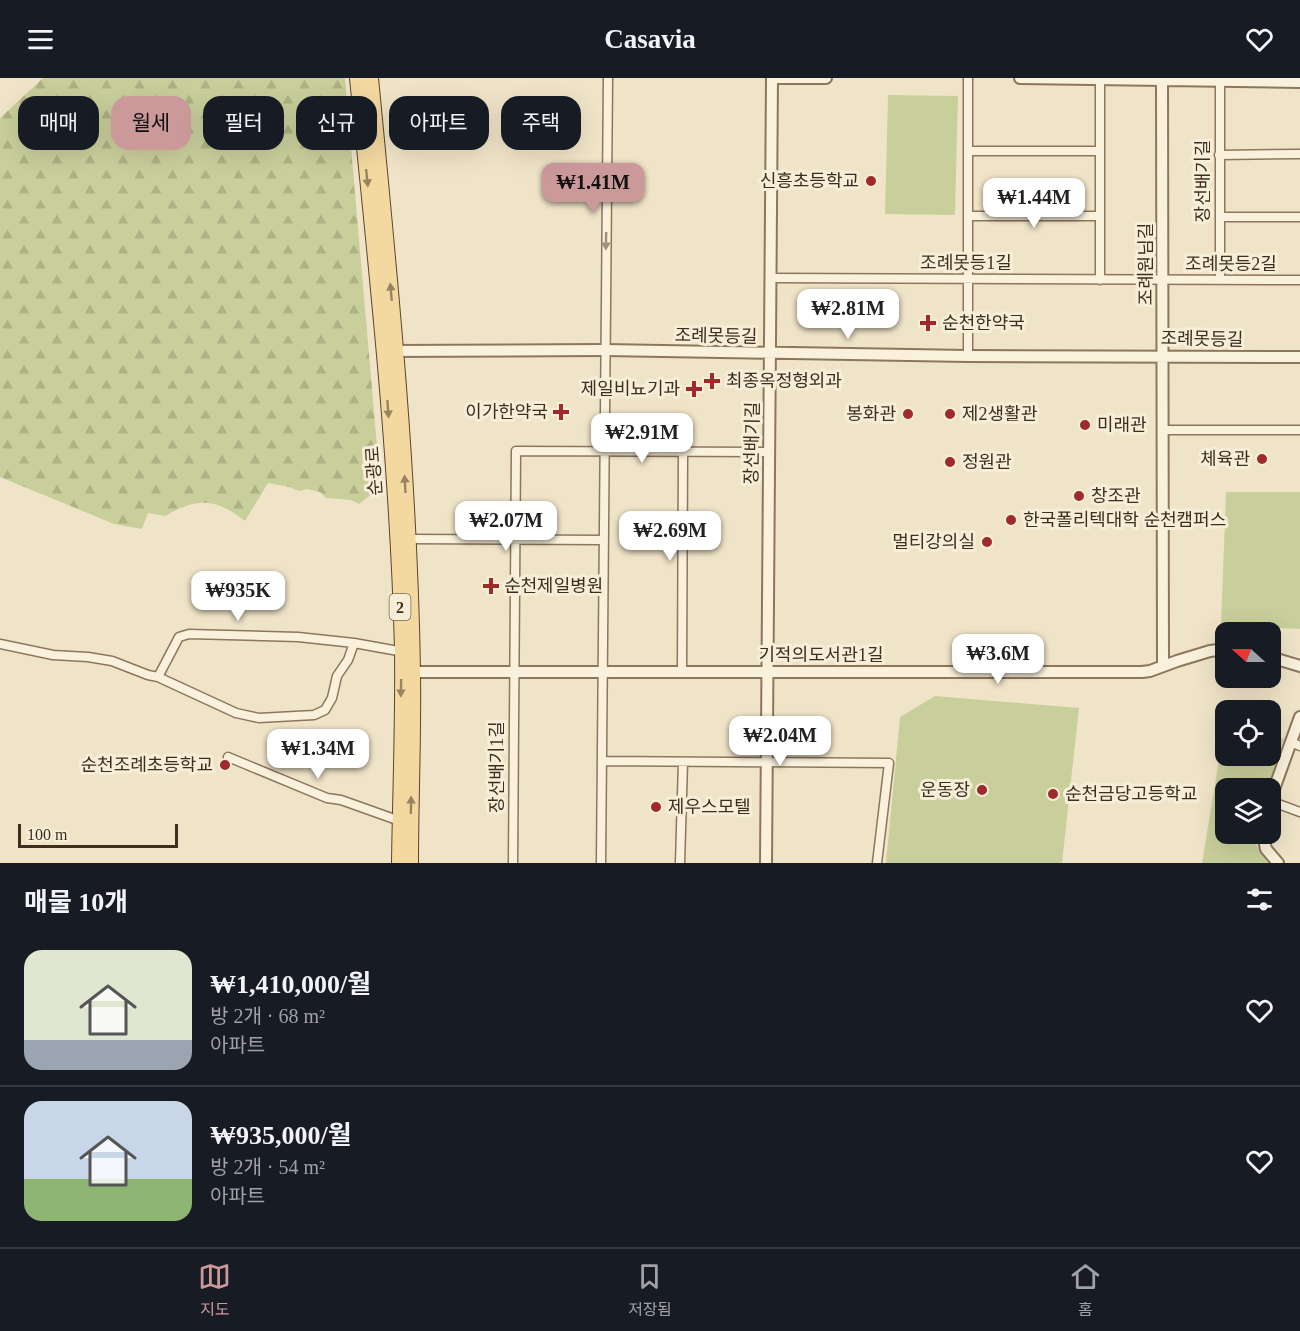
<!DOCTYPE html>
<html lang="ko">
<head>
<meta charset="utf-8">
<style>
  :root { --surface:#171b24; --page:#20242c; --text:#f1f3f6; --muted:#9ea1a6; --line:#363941; --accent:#cc999b }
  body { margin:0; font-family:"Times New Roman","Noto Sans KR",serif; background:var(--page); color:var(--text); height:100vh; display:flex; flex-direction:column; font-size:22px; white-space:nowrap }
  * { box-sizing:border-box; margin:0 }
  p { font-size:20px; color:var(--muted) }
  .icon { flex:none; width:33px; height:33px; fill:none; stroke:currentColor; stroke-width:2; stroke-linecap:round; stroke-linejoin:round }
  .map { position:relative; height:785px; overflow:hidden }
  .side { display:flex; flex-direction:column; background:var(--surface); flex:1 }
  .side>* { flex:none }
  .banner { position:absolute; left:18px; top:18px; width:600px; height:54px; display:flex; gap:12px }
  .needle { width:39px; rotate:291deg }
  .controls { position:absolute; left:1215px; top:544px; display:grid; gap:12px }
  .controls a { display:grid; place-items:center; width:66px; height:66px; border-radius:12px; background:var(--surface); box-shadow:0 6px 24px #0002; font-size:30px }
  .scale { position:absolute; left:18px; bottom:15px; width:160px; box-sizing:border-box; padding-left:6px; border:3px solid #3d2e20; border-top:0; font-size:16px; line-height:21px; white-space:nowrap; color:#3d2e20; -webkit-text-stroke:4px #f7eed8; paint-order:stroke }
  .price { position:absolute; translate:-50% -51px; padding:0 14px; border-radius:12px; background:#fff; color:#222; font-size:20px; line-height:39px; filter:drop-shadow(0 2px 3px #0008) }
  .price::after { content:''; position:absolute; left:50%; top:36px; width:18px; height:14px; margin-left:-9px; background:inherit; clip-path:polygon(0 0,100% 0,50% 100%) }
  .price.on { background:var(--accent); color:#111 }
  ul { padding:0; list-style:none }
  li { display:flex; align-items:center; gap:18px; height:150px; padding:0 24px }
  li+li { border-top:2px solid var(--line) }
  li span { display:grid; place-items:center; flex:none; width:168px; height:120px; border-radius:18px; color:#555 }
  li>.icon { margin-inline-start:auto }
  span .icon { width:72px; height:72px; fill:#fffc; stroke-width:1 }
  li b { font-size:26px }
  h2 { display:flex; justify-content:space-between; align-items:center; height:72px; padding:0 24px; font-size:26px }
  .pill { padding:0 21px; border-radius:18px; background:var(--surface); box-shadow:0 6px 24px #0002; font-size:21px; line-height:54px }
  .pill.on { background:var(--accent); color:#111 }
  header { display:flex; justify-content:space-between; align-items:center; height:78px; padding:0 24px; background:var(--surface); font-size:27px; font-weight:700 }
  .dock { display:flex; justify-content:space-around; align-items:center; height:84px; border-top:2px solid var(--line); background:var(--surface); font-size:16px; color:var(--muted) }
  .dock a { display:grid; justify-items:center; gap:3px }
  .dock .on { color:var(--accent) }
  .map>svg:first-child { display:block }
  .green { fill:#c9cf9b }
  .forest { fill:url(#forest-firs) }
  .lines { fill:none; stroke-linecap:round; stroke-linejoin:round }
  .minor-casing { stroke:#8d765c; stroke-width:11 }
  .tertiary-casing { stroke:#8d765c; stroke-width:14 }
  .primary-casing { stroke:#5b4430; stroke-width:16 }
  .minor { stroke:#faf1dc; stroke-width:8 }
  .tertiary { stroke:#faf1dc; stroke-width:10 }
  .primary { stroke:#f3d9a0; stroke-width:14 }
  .oneway { fill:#988460 }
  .oneway2 { fill:#9c907e }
  .poi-dot { fill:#9e2a2b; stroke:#f7eed8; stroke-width:2 }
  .labels { text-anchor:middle; stroke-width:6; stroke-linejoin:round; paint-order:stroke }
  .shield { fill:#f7eed8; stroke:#756857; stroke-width:1.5 }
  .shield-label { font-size:16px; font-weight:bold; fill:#3d2e20 }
  .poi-label { font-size:18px; fill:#3d2e20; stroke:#f7eed8; text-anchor:start }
  .street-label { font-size:18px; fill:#3d2e20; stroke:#f7eed8 }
</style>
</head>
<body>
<header><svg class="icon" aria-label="menu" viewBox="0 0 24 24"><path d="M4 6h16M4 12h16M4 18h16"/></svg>Casavia<svg class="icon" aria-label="heart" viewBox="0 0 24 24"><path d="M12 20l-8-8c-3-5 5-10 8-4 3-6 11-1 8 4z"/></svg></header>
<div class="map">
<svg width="1300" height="785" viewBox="0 0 1300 785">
  <defs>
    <pattern id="forest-firs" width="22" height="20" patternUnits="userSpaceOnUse" patternTransform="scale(1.5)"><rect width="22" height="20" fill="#c9cf9b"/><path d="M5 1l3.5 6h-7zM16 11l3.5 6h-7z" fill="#aeb285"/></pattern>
  </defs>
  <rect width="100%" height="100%" fill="#f0e4c8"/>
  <path class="green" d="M888,17L958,18L955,137L885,136Z
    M1226,414H1300V551L1221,547Z
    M935,618L1079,630L1062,785H886L900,639Z
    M1225,646L1226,678H1270L1271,656L1284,661L1267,711H1226V756H1254L1253,762L1268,785H1202Z"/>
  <path class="forest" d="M43,0H345L378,380L372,390V416L359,426L351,422L326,420L320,414L307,411L299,413L289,409L268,405L245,443C215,420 198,419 165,438L148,435L142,451L114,446L0,399V40Z"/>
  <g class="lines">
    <g class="minor-casing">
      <path id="minor" d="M969,73H1100
        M1219,77L1300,76
        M968,138H1100
        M1220,139H1300
        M770,200L1300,202
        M1100,202V2
        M1220,202V4
        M968,278V0
        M1163,352H1300
        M408,461L604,462
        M0,566L53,577L88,579L112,583L148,597L158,599L236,635L259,640L314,637L325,632L332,620L337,598L348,582L354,565L404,574
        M682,594L683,374
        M158,599L179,559L189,556L298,559L354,565
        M1291,664L1300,668
        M228,679L327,720L341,722L400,743
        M603,683L889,685L877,785
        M1270,723L1300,734
        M513,785L516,373L768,374
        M601,785L608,0
        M680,785L683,684"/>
    </g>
    <g class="tertiary-casing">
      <path id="tertiary" d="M1020,0L1300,4
        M1162,0L1163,588
        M388,273L605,272L968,278L1300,279
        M1270,579L1300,588
        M413,594H1142L1150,593L1177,583L1210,573L1226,571
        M1270,722L1300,639
        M1263,756L1266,771L1278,785
        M766,785L772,0H826"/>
    </g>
    <g class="primary-casing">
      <path id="primary" d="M357,0C376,190 397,380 402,571C403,642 400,714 399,785
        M371,0C390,197 410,395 413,594C414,658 411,721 411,785"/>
    </g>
    <use href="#minor" class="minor"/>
    <use href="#tertiary" class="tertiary"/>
    <use href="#primary" class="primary"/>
  </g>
  <defs><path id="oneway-solid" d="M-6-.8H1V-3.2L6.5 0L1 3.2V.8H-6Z" transform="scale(1.5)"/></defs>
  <g class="oneway">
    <use href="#oneway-solid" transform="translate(367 100) rotate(84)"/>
    <use href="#oneway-solid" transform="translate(391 214) rotate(-95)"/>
    <use href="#oneway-solid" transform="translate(388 331) rotate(86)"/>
    <use href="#oneway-solid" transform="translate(405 406) rotate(-93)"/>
    <use href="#oneway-solid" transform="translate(401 610) rotate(91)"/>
    <use href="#oneway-solid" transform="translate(411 727) rotate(-89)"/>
  </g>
  <use class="oneway2" href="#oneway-solid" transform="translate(606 163) rotate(91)"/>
  <g class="poi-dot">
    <circle cx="871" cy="103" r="6"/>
    <path d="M925 236h6v6h6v6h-6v6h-6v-6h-6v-6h6z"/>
    <path d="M709 294h6v6h6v6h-6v6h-6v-6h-6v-6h6z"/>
    <path d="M691 302h6v6h6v6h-6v6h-6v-6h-6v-6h6z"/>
    <path d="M558 325h6v6h6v6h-6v6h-6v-6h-6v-6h6z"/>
    <circle cx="908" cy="336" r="6"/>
    <circle cx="950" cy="336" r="6"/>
    <circle cx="1085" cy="347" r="6"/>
    <circle cx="1262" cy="381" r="6"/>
    <circle cx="950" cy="384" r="6"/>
    <circle cx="1079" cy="418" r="6"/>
    <circle cx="1011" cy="442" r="6"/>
    <circle cx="987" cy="464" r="6"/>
    <path d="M488 499h6v6h6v6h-6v6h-6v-6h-6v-6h6z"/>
    <circle cx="225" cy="687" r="6"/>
    <circle cx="982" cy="712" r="6"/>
    <circle cx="1053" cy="716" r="6"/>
    <circle cx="656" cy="729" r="6"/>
  </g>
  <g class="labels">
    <rect class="shield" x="389.5" y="516" width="21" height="26" rx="4.5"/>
    <g class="shield-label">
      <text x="400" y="535">2</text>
    </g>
    <g class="poi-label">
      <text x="859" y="109" text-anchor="end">신흥초등학교</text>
      <text x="942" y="251">순천한약국</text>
      <text x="726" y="309">최종옥정형외과</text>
      <text x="680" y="317" text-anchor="end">제일비뇨기과</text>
      <text x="548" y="340" text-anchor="end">이가한약국</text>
      <text x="896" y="342" text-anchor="end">봉화관</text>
      <text x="962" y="342">제2생활관</text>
      <text x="1097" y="353">미래관</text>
      <text x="1250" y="387" text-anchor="end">체육관</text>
      <text x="962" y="390">정원관</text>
      <text x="1091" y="424">창조관</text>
      <text x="1023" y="448">한국폴리텍대학 순천캠퍼스</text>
      <text x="975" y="470" text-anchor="end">멀티강의실</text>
      <text x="504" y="514">순천제일병원</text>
      <text x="213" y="693" text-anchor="end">순천조례초등학교</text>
      <text x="970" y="718" text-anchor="end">운동장</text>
      <text x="1065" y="722">순천금당고등학교</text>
      <text x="668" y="735">제우스모텔</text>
    </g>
    <g class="street-label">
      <text transform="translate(1203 103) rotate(-90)" y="6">장선배기길</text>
      <text x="966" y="191">조례못등1길</text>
      <text transform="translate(1146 186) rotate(-90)" y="6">조례원님길</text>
      <text x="1231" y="192">조례못등2길</text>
      <text transform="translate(716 258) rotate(1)" y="6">조례못등길</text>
      <text transform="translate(1202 261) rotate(1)" y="6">조례못등길</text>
      <text transform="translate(752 365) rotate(-89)" y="6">장선배기길</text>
      <text transform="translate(374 393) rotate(-94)" y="6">순광로</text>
      <text x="821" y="583">기적의도서관1길</text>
      <text transform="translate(497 689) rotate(-90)" y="6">장선배기1길</text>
    </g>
  </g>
</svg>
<div class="controls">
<a><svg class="needle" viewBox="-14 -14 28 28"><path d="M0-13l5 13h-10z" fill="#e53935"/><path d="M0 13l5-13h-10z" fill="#9ea1a6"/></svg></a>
<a><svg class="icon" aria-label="locate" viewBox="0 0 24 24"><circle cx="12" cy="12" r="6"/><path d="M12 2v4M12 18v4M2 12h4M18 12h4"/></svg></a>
<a><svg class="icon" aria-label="layers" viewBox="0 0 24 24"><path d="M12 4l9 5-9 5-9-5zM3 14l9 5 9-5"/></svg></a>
</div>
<div class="scale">100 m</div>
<b class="price on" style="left:593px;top:136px">₩1.41M</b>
<b class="price" style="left:1034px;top:151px">₩1.44M</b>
<b class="price" style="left:848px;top:262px">₩2.81M</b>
<b class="price" style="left:642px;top:386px">₩2.91M</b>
<b class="price" style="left:506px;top:474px">₩2.07M</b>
<b class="price" style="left:670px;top:484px">₩2.69M</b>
<b class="price" style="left:238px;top:544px">₩935K</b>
<b class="price" style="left:998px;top:607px">₩3.6M</b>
<b class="price" style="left:780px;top:689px">₩2.04M</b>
<b class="price" style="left:318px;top:702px">₩1.34M</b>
<div class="banner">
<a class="pill">매매</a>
<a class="pill on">월세</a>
<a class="pill">필터</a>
<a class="pill">신규</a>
<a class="pill">아파트</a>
<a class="pill">주택</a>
</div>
</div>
<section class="side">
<h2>매물 10개<svg class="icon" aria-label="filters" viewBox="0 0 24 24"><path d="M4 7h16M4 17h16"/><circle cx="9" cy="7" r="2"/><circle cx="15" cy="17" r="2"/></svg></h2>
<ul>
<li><span style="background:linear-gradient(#dfe7d0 75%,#9aa5b1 0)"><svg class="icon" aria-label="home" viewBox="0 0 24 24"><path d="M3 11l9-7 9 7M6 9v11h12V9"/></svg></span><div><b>₩1,410,000/월</b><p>방 2개 · 68 m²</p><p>아파트</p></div><svg class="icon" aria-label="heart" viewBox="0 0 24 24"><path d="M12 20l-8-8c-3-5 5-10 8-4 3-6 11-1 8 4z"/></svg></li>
<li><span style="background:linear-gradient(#c9d6e8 65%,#8fb573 0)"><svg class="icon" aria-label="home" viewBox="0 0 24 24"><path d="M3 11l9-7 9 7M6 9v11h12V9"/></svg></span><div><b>₩935,000/월</b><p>방 2개 · 54 m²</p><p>아파트</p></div><svg class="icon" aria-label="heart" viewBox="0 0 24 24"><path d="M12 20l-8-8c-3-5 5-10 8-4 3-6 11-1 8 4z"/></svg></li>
</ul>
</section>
<nav class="dock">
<a class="on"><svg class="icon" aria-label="map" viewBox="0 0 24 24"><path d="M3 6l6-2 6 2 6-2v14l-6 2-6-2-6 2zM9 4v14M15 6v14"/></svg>지도</a>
<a><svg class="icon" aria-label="saved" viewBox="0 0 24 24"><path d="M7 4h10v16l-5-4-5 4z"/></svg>저장됨</a>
<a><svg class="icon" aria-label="home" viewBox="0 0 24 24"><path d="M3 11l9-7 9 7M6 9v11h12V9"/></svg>홈</a>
</nav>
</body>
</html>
